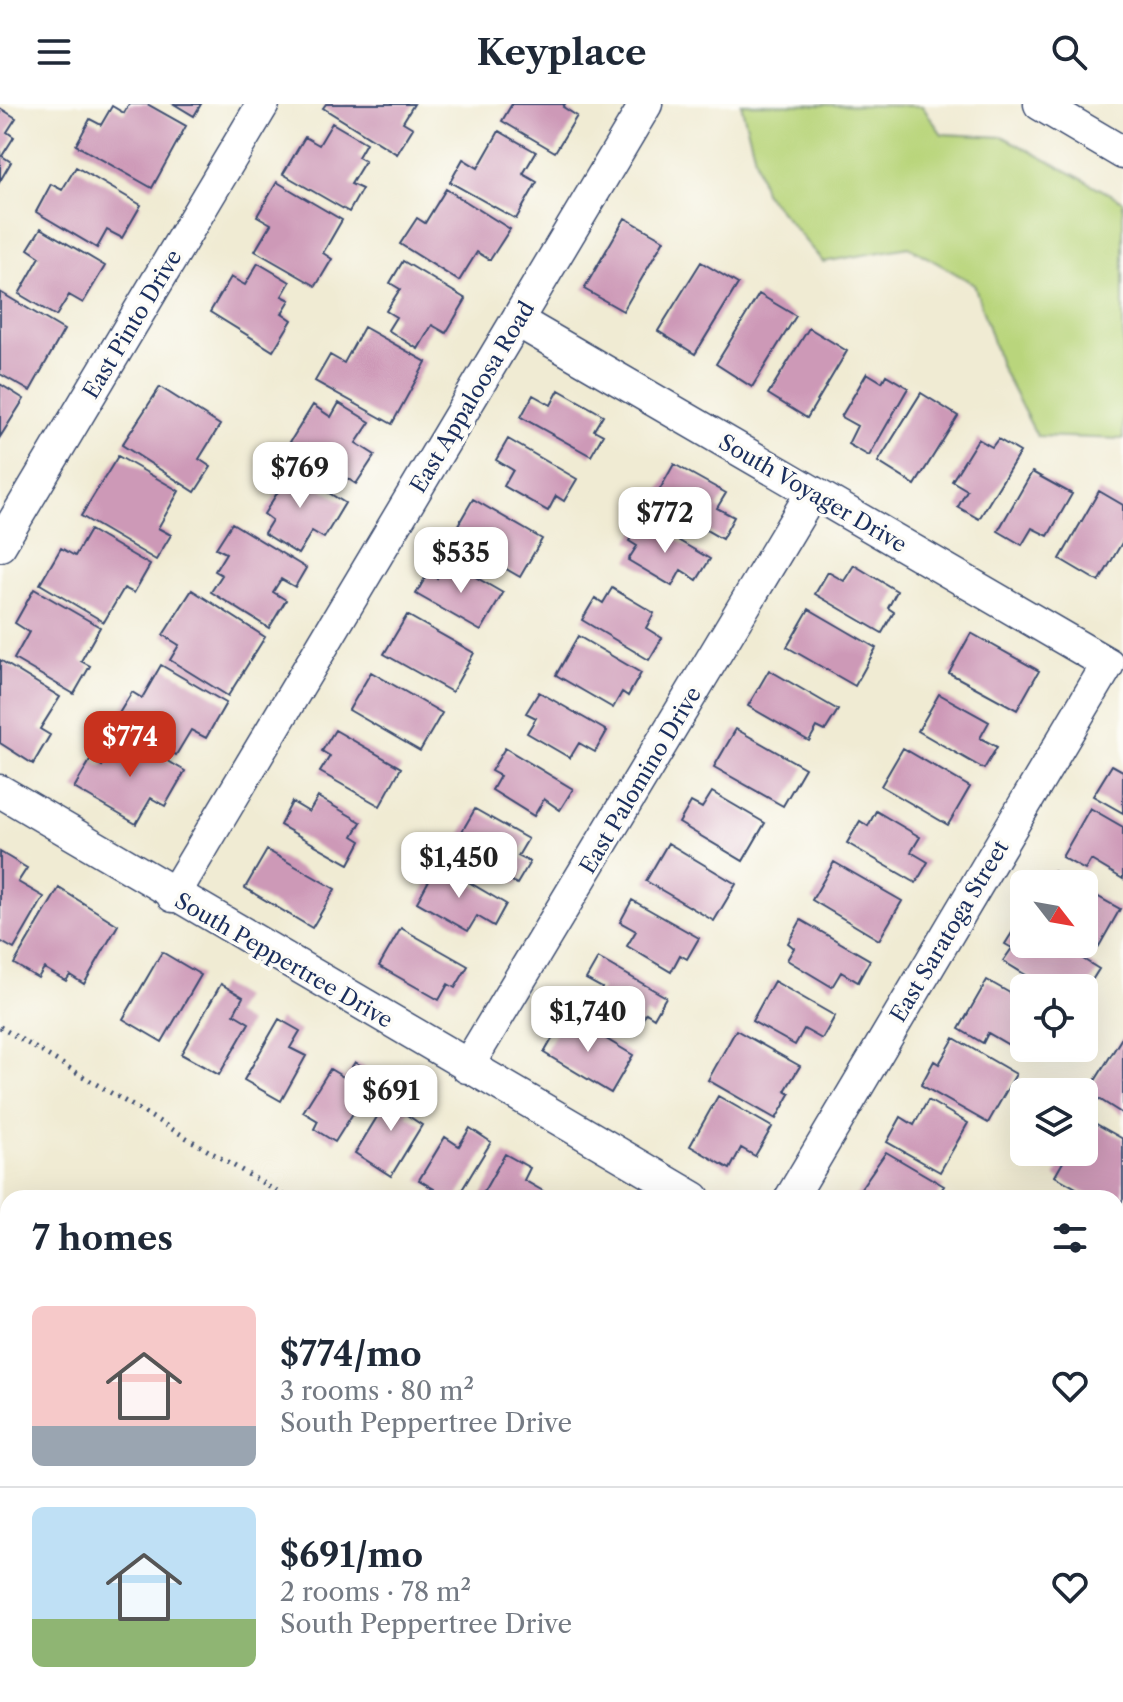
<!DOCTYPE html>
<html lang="en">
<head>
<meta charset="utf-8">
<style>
  :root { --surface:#fff; --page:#f6f6f7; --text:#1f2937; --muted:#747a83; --line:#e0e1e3; --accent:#c8321e }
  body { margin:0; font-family:"Libre Caslon Text",serif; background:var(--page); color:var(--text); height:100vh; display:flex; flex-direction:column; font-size:30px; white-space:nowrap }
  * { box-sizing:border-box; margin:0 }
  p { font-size:26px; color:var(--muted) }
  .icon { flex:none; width:44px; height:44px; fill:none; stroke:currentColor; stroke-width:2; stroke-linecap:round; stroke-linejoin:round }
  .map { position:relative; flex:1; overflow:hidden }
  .side { position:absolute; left:0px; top:1086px; width:1124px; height:512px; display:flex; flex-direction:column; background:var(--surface); border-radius:24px 24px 0 0; box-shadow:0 8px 32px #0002 }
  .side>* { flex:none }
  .needle { width:52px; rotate:121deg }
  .tools { position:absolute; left:1010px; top:766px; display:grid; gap:16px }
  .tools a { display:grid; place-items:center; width:88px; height:88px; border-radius:12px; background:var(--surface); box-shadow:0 8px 32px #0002; font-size:40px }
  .price { position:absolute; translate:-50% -68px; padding:0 18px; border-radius:16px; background:#fff; color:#222; font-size:26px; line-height:52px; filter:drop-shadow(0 2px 4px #0008) }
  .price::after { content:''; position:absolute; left:50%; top:48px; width:24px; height:18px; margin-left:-12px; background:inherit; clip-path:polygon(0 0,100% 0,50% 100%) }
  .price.selected { background:var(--accent); color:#fff }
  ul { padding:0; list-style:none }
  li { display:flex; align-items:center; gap:24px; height:200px; padding:0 32px }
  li+li { border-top:2px solid var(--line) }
  li span { display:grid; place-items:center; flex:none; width:224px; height:160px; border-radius:12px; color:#555 }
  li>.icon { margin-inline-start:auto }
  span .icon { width:96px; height:96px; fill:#fffc; stroke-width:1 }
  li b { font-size:34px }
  h2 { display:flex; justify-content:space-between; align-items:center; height:96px; padding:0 32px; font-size:34px }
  header { display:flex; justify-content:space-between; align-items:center; height:104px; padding:0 32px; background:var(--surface); font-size:36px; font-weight:700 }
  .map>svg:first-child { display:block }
  .green { fill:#b9d57b; stroke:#6a826c; stroke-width:2 }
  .building { fill:#cd99b7 }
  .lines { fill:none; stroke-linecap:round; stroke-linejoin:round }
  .minor-casing { stroke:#3b4b70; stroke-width:35 }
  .path { stroke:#3b4b70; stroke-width:5; stroke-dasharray:2 6; stroke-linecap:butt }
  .minor { stroke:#fff; stroke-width:32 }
  .labels { text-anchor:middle; stroke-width:7; stroke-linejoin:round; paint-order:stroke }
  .street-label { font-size:22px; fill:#1b2f5e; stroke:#fdfcf7 }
</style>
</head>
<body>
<header><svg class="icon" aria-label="menu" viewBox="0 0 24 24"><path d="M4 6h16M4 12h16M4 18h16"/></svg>Keyplace<svg class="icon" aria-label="search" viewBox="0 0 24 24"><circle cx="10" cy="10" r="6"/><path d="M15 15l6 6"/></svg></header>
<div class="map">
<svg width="1123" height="1598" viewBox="0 0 1123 1598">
  <rect width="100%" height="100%" fill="#fdfcf7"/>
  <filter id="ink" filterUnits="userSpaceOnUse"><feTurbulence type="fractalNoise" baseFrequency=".0125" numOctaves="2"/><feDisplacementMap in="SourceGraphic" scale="16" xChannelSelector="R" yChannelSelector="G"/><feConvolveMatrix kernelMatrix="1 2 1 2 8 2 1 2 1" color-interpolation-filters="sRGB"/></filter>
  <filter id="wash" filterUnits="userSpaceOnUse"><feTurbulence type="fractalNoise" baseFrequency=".006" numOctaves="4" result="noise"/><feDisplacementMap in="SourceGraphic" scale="32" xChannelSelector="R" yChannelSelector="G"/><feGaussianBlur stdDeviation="1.8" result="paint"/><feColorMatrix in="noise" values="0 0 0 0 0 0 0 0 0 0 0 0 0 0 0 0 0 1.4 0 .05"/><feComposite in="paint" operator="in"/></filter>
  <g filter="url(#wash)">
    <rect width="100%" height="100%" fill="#f0ebd3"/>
    <path class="green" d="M741,0L922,2L942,30L1004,33L1123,97V335L1037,332L1001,263L974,180L909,143L823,158L764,88Z"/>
    <g id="blocks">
      <path class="building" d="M129,0H147L186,22L152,84L76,41L90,15L101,21L112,2L124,9Z
        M174,0H201L194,12Z
        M326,0H414L403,18L413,24L397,50L323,4Z
        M512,0H565L563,3L577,12L555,48L502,17Z
        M0,4L16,14L7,28L14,33L2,52L11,58L0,77Z
        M332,19L366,39L358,53L365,57L351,80L362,85L349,108L283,70L305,33L319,41Z
        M499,27L536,48L523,70L537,78L516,115L450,78L463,55L478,64Z
        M76,63L141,101L122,134L107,126L97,144L36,108L51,80L62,86Z
        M277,78L342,116L323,149L332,155L316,182L255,147L271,120L257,112Z
        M446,85L510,125L490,156L477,148L459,177L400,140L417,114L425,119Z
        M625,114L664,136L623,207L584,185Z
        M41,124L105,162L83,199L69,191L56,212L19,190L40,153L28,145Z
        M403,157L466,195L446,229L432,221L418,245L388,226L396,213L386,207L400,185L390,179Z
        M701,158L738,180L695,250L658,227Z
        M258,159L290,178L282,192L290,196L282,209L292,216L273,247L210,208L231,173L245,181Z
        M0,188L64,226L30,287L0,270Z
        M759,190L796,212L752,283L716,260Z
        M364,223L426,258L392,320L315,277L330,251L344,259Z
        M809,224L847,247L807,314L768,290Z
        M867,269L882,278L886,271L908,284L869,352L848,340L857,322L841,313Z
        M0,280L24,295L0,333Z
        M160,283L220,321L199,355L211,363L195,388L122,341Z
        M559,286L603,311L594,326L603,331L591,352L521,313L533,291L551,301Z
        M921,289L958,312L915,381L878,358Z
        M339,299L370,318L356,339L375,351L356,380L290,338L313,301L331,313Z
        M508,335L577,375L564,397L556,392L548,407L504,382L513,366L496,356Z
        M978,335L992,343L998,335L1020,348L979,415L958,403L967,386L952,377Z
        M118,352L179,387L158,424L171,431L156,456L81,412Z
        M674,360L726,389L717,404L734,413L722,435L654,396Z
        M284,361L345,399L324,434L312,427L298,450L264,429L272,416L264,410L279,386L271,381Z
        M1032,368L1072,390L1048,432L1032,424L1022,441L998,427Z
        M1099,387L1123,401V437L1099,478L1060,455Z
        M473,395L542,435L520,473L451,433Z
        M642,415L710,455L697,476L681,466L672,482L628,456L637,442L629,437Z
        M232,419L306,464L295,483L281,475L273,488L286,496L269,524L211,488L222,471L215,467L226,449L216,444Z
        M90,426L150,461L134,489L124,484L104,518L40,480L61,444L75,452Z
        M446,456L503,489L481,527L416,490L428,469L437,474Z
        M854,461L897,487L888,504L894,508L882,529L815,490L828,468L844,477Z
        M612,484L654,509L646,524L662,534L649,556L582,516L595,494L603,499Z
        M34,485L100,523L81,557L90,562L74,590L14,555L29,528L15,519Z
        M192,486L265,533L228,592L170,556L179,541L163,531Z
        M809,505L876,544L855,582L787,543Z
        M407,511L474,549L452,588L384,550Z
        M971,529L1039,567L1017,606L949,569Z
        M578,532L641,569L628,592L622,588L613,604L556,571Z
        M0,556L60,593L40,625L50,631L33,660L0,639Z
        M161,561L226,599L206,634L191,626L176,651L115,616L132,588L142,594Z
        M769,566L838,606L825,627L817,623L809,637L748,602Z
        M371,568L442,609L420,647L349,606Z
        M539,588L607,627L595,648L579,639L570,654L527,629L536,614L526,609Z
        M939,590L989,618L980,634L997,643L984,665L918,627Z
        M736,625L805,664L783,702L714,663Z
        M335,626L401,664L380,702L320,668L330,652L322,647Z
        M121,629L185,667L165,702L151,694L136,720L74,684L91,655L102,662Z
        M505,644L573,685L560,706L544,695L534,712L492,686L500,672L491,667Z
        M903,644L970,683L948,721L881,682Z
        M1112,661L1123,667V709L1093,692Z
        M712,688L765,719L743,757L679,719L691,698L702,704Z
        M318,693L361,718L353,732L361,737L349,760L280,721L292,698L309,708Z
        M1090,704L1123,723V775L1091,756L1085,766L1062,753Z
        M475,705L528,735L518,752L530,758L517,780L453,743Z
        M876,707L920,733L911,748L928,758L916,779L847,739L860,717L868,722Z
        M668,739L736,780L714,817L646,777Z
        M267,746L335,785L312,824L245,784Z
        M0,748L27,764L18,778L44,793L14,845L0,837Z
        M834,758L902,797L879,836L812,796Z
        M438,760L506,800L494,822L477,812L468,827L417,798Z
        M1053,767L1076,780H1045Z
        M59,784L118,821L84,880L70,871L66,877L44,864L38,874L14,860Z
        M1084,785L1120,805L1098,844L1084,836Z
        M632,796L699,834L687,855L680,851L671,868L627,842L636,827L620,818Z
        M801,816L870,856L858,878L841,868L832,883L787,856L794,844L788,839Z
        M1020,816L1024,818V840H1059L1099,865L1084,889V884H1047L1003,857L1012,844L1005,840Z
        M401,824L468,862L455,884L448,880L439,896L379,862Z
        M162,848L201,871L162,938L123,915Z
        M598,854L666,893L654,914L646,909L637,926L593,901L602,884L586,875Z
        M987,876L1024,897V944H1038L1033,955L988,929L983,939L959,925Z
        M774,877L835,912L822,935L804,925L795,941L752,917Z
        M221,880L243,893L234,910L249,919L219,971L181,950Z
        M566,911L633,951L611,989L544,949Z
        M279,915L300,927L290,944L306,952L281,997L244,976Z
        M736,926L800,962L785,987L790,990L776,1015L708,976Z
        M1123,932V1010L1088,988Z
        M954,934L1016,970L988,1019L921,981L934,957L939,960Z
        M355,958L377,971L335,1038L314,1025L318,1017L303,1008L330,965L345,974Z
        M396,982L417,995L407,1011L422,1021L391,1072L355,1049Z
        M718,992L772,1023L755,1052L741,1044L730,1065L690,1042Z
        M928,996L968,1019L940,1068L887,1038L901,1013L914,1021Z
        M1084,1013L1123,1035V1095L1116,1107V1094H1094L1055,1072L1067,1051L1062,1048H1084Z
        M470,1024L491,1038L457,1094H431L434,1085L419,1076L445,1033L459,1042Z
        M886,1048L944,1082L936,1094H854Z
        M505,1050L530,1064L524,1076L543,1087L539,1094H480Z
        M1123,1313V1350L1116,1346V1324Z
        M1116,1356L1123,1360L1120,1367L1123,1369V1434L1116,1430Z
        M8,1455V1502L0,1497V1469Z
        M0,1512L8,1517V1563L0,1558Z
        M1123,1573V1598H1107L1116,1590Z
        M0,1582L17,1592L13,1598H0Z
        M173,1590H238L234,1596L238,1598H186Z
        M304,1590H365L378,1598H299Z"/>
    </g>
  </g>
  <g filter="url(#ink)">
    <use href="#blocks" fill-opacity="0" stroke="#3b4b70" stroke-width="2"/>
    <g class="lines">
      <g class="minor-casing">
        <path id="minor" d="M1040,0L1123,49
          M518,217L1108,560L791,1094
          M0,441L263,0
          M0,687L694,1094
          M173,792L646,0
          M467,963L812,389
          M1116,1209L1123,1197
          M0,1392L8,1396
          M973,1590L986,1598
          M70,1598L74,1590"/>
      </g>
      <path class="path" d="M0,923L288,1094
        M423,1590L435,1598
        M865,1590L878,1598"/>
      <use href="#minor" class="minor"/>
    </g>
  </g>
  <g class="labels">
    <g class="street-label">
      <text transform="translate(132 220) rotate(-59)" y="8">East Pinto Drive</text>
      <text transform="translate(472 293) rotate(-59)" y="8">East Appaloosa Road</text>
      <text transform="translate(813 389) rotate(30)" y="8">South Voyager Drive</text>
      <text transform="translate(640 676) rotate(-59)" y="8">East Palomino Drive</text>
      <text transform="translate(949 827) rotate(-59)" y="8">East Saratoga Street</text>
      <text transform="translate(284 856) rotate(30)" y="8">South Peppertree Drive</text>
    </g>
  </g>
</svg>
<div class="tools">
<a><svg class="needle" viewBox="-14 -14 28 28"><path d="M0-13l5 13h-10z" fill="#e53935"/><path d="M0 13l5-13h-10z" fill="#747a83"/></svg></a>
<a><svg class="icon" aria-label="locate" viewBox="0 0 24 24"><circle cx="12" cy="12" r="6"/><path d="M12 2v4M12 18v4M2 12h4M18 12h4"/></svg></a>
<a><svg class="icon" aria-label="layers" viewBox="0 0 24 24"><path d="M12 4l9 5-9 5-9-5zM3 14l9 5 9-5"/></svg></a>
</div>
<b class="price" style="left:300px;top:406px">$769</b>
<b class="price" style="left:665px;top:451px">$772</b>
<b class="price" style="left:461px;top:491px">$535</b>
<b class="price selected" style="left:130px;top:675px">$774</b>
<b class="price" style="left:459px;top:796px">$1,450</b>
<b class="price" style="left:588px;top:950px">$1,740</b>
<b class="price" style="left:391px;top:1029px">$691</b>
<section class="side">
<h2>7 homes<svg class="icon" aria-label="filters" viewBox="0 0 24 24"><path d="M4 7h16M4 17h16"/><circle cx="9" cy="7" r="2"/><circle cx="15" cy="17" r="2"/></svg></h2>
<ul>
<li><span style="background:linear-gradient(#f6c9c9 75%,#9aa5b1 0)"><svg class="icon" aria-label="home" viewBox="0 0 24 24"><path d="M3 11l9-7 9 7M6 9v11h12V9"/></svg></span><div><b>$774/mo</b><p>3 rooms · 80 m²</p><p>South Peppertree Drive</p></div><svg class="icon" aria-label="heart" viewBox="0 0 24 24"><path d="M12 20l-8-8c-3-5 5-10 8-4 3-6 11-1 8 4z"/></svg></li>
<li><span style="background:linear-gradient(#bfe0f5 70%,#8fb573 0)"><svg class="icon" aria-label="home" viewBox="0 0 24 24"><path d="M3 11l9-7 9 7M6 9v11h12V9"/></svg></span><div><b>$691/mo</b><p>2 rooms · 78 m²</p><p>South Peppertree Drive</p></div><svg class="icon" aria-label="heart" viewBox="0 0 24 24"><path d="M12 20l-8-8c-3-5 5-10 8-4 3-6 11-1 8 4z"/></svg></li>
</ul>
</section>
</div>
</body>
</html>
